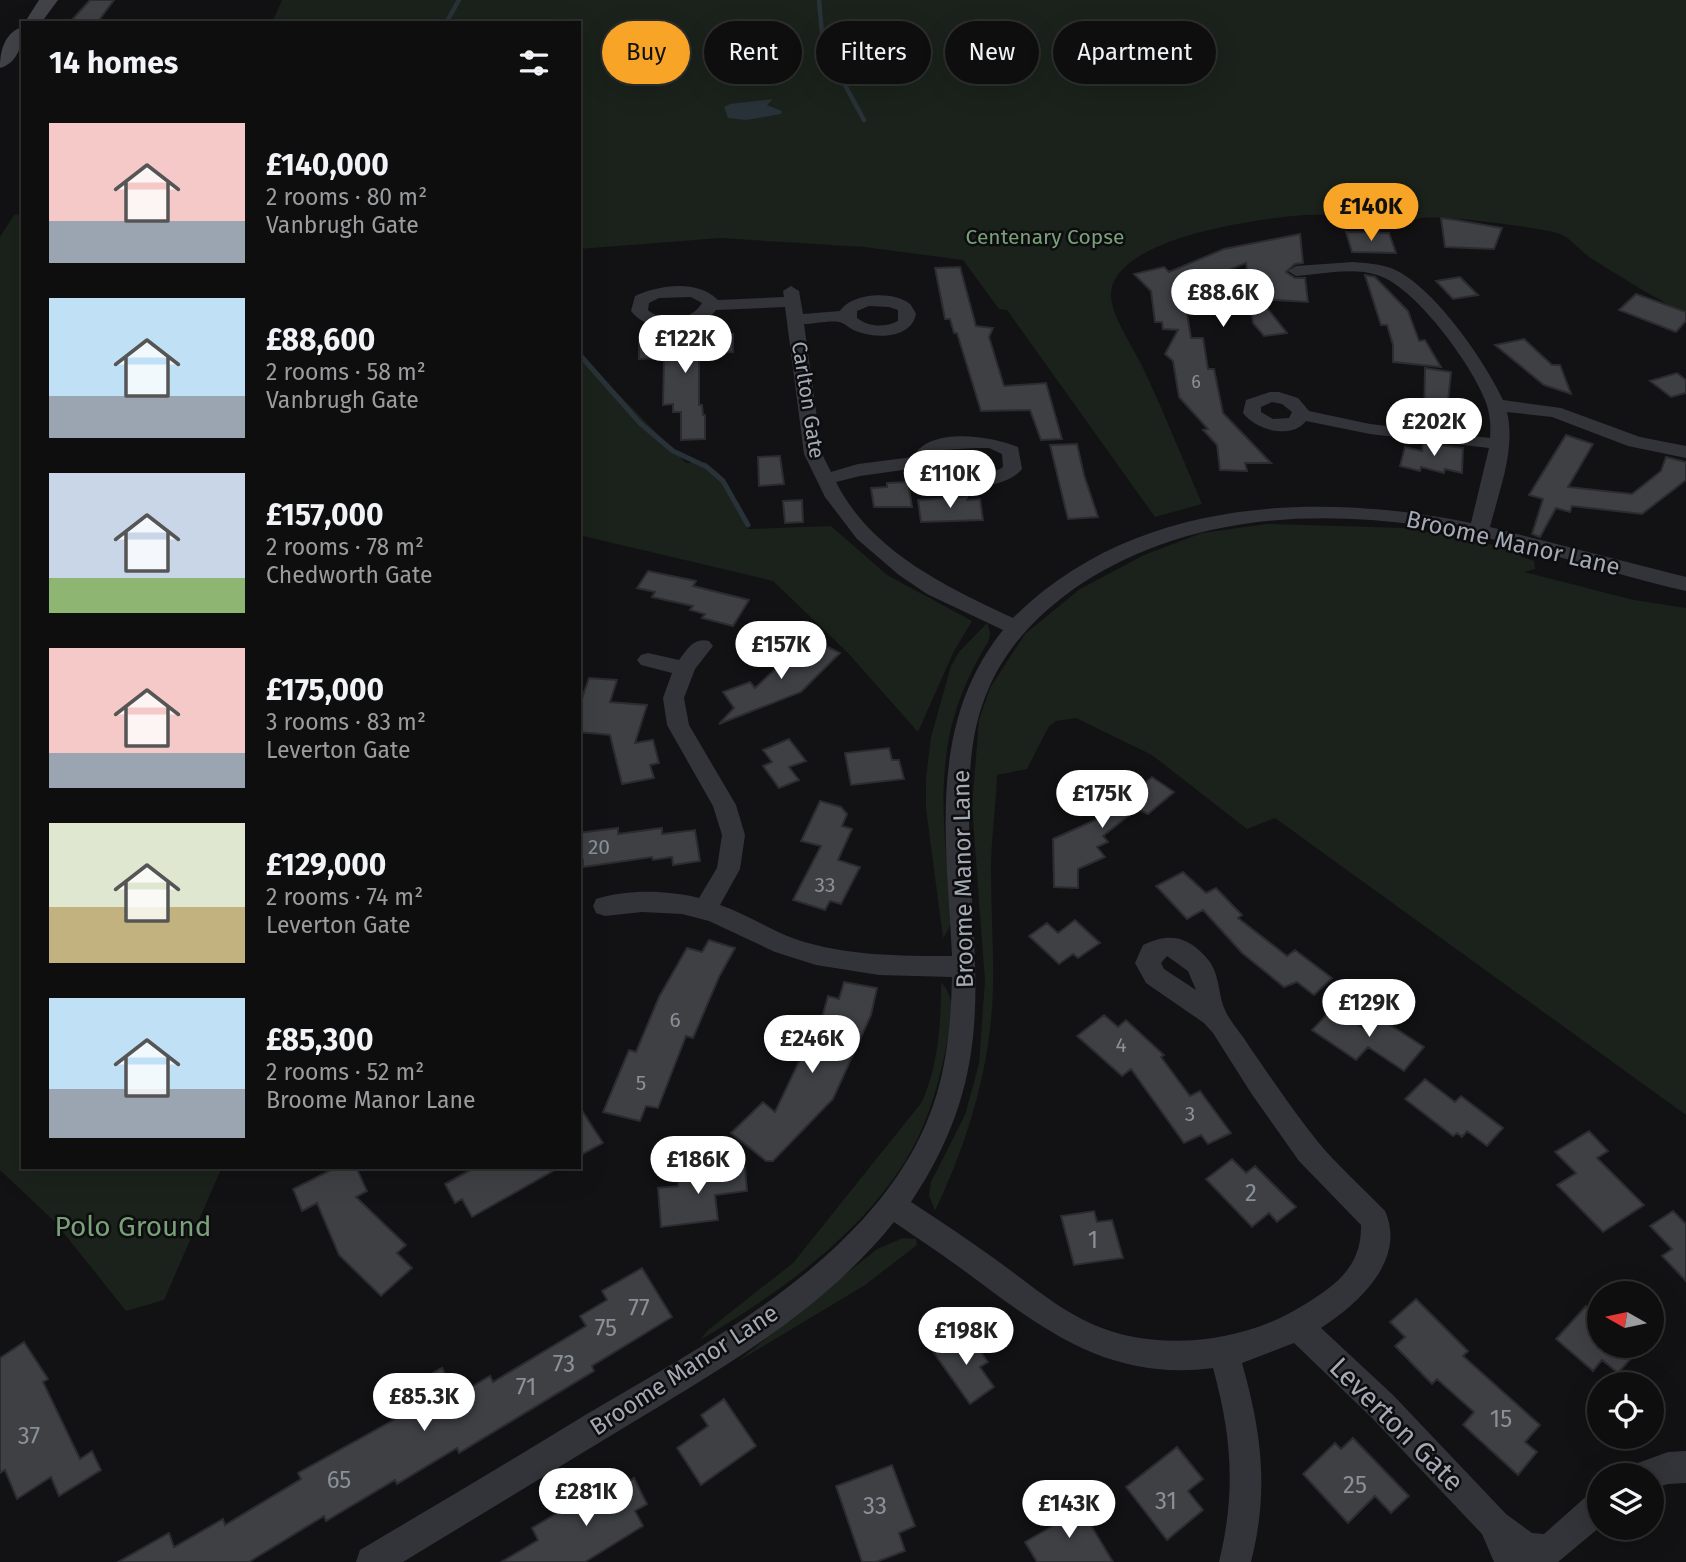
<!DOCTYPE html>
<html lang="en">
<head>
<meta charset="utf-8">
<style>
  :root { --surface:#0e0e0f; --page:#1c1c1d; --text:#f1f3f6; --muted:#9b9c9e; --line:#2e2e2f; --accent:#f8a426 }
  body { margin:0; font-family:"Fira Sans",sans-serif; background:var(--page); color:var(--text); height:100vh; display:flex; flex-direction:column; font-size:26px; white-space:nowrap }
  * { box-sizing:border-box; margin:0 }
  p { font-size:23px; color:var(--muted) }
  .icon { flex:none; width:38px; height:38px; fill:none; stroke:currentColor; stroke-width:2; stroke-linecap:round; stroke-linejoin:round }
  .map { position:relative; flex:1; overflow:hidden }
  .drawer { position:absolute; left:21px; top:21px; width:560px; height:1148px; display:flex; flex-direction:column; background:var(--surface); border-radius:0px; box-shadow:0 7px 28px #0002,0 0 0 2px var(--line) }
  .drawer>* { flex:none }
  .banner { position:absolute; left:602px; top:21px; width:665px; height:63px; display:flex; gap:14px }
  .needle { width:46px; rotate:279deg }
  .controls { position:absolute; left:1587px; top:1281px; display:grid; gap:14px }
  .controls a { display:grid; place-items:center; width:77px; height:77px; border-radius:50%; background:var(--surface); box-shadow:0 7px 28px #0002,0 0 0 2px var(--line); font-size:35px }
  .price { position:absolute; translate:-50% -60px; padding:0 16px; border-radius:24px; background:#fff; color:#222; font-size:23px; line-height:46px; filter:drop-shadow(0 2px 4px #0008) }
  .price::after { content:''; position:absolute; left:50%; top:42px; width:21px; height:16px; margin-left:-10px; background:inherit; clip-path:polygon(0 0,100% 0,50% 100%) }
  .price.active { background:var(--accent); color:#111 }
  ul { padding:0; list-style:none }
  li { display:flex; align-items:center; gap:21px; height:175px; padding:0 28px }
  li span { display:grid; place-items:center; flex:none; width:196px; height:140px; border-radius:0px; color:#555 }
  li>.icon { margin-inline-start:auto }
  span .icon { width:84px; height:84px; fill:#fffc; stroke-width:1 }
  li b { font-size:30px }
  h2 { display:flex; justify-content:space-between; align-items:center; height:84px; padding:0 28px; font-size:30px }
  .pill { padding:0 24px; border-radius:32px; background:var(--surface); box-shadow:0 7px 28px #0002,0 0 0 2px var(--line); font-size:24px; line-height:63px }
  .pill.active { background:var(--accent); color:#111 }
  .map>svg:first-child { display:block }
  .green { fill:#1a221b }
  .water { fill:#283238 }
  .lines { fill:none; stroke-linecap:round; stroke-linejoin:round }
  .stream-far1 { stroke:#283238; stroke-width:4.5 }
  .stream { stroke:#283238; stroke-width:5 }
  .building { fill:#3e4044; stroke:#2c2c30; stroke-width:2 }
  .minor { fill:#333439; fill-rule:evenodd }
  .secondary { fill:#414349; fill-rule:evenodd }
  .labels { text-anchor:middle; stroke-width:5; stroke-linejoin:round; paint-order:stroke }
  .far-number-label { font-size:18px; fill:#8a9099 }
  .far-park-label { font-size:21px; fill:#79a179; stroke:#0d0d0f }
  .far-street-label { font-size:21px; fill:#a3aab5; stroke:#0d0d0f }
  .number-label { font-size:21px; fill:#8a9099 }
  .street-label { font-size:24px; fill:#a3aab5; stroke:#0d0d0f }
  .near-number-label { font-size:24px; fill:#8a9099 }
  .near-park-label { font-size:28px; fill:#79a179; stroke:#0d0d0f }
  .near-street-label { font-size:28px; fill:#a3aab5; stroke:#0d0d0f }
</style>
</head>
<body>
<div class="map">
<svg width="1686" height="1562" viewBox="0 0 1686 1562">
  <rect width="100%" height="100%" fill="#121214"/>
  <path class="green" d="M282,0H1686V314C1653,297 1621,277 1589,257C1580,250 1570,238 1560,234C1545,228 1429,213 1418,219C1381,217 1342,213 1306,215C1262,218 1112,237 1111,295C1111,317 1136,351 1145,372C1165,415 1183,460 1202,504L1155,517L1007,310L999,309L963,260L864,247L720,238L579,249V23H181H272Z
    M23,214V1167H222L164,1300L126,1311L55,1222L0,1170V237L14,215Z
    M579,354L686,463L706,462L734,496L748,529L831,526L887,575L972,621L953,653L918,732L847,652L773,581L579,535Z
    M1267,524L1404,528L1465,538L1542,557L1520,556L1534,561L1535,569L1524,572L1634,600L1686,608V1115L1275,818L1247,829L1152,755L1076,718L1056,721L1049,726L1027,769L997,775C996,807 991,839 991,871C991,926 997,983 989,1037C981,1098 961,1156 935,1211L929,1195L931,1182L965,1115L979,1064L985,981L972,806L979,720L990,688L1025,634L1080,589L1144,555L1202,533Z
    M987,623C993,636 989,641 982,652C961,689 948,726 945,768C942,796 944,826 946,854C948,879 961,917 943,938L926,808V778L931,737L951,666L959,652Z
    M941,982C959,1000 950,1030 945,1053C937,1091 925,1130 904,1163C856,1239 776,1295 700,1340L708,1330L793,1263L922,1102C939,1062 941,1024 941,982Z
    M903,1238L916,1239L917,1245L865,1285L737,1362L877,1249Z"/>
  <path class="water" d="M773,99L767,105L782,111L781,114L746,120L728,118L724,107L730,104Z"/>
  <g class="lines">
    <path class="stream-far1" d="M819,0L822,33L834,65L864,120
      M446,23L459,0"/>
    <path class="stream" d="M579,354L640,423L673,451L707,467L723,481L748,525"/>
  </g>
  <path class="building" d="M90,0H114L97,23H69Z
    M1441,218L1456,220L1502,228L1494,249L1445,247Z
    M1346,232L1389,233L1396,253L1352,252Z
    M1300,234L1303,263L1295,264L1286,272L1295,278H1305L1308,302L1260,299L1287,333L1264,336L1253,323L1246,263L1188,287L1199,298L1185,302L1191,338H1203L1208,369H1214L1223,413L1271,463H1245L1247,471L1220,470L1217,445L1203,430L1208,429L1179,397L1173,361L1165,354L1178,330L1163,329L1162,322H1155L1151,291L1134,274L1164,267L1169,272L1224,249Z
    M960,267L976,326L993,328L989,337L1004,386L1046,383L1062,439L1041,440L1030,410L981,411L957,333H954L950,319H945L935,268Z
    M1365,275L1375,277L1408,311L1419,341L1425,340L1441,367L1393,362V345L1387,325H1381Z
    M1460,277L1478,295L1453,299L1436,281Z
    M1636,294L1686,312V321L1676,332L1619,310Z
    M733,334V352L699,353V405H702L703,415H705V439L681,440V412H673V404L663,405L664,358L639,359V341Z
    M1524,339L1552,365H1560L1571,394L1544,385L1495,345Z
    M1425,368L1451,372L1448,402L1464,404L1463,432L1424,426Z
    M1677,373L1686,380V393L1671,397L1650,381Z
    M1566,435L1593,444L1568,487L1632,494L1661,471L1666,457L1686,462V480L1642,514L1572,506L1570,512L1556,508L1540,537L1537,536L1532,534L1543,499L1529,495Z
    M1423,443L1463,448L1462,473L1445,469L1444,473L1421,467L1420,471L1400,466L1405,447L1422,451Z
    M1077,444L1084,475L1098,517L1068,519L1066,511L1050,445Z
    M780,456L784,484L759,486L758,457Z
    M908,482L912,507H874L871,488L887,487V483Z
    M967,497V500L980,499L983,520L921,522L918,500Z
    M802,500L803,522L785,523L783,501Z
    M648,571L696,581L693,586L749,600L733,626L702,618L705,614L690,610L693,606L652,597L655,592L637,588Z
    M816,641L840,653L801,692L719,724L734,708L723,692L750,682L755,688L798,648L805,651Z
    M589,678L617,680L610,702L647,705L635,743L653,740L659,763L650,765L654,778L622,784L610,735L579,732V707Z
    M789,739L806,761L789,767L799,780L779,788L763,766L772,762L763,750Z
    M889,748L892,760H899L904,779L851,785L845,753Z
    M1152,777L1174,792L1148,814L1137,809L1103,836L1108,842L1097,847L1105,857L1078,869V888L1054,887L1053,839L1113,812L1101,803L1130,780L1140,787Z
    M820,801L841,807L847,814L842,826L852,829L838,860L860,867L841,904L830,901L825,910L793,900L821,846L801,841Z
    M618,828V834L662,828V834L695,830L700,861L673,865L672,857L653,860L652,857L583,867V860L579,861V833Z
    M1183,872L1206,893L1216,888L1242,915L1238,918L1287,956L1295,950L1332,978L1314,995L1297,982L1284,987L1242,953L1203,910L1187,919L1156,886Z
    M1075,920L1100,943L1078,958L1073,954L1059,964L1029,936L1047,923L1058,933Z
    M709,940L735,948L719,977L693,1038L686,1036L658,1108L646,1106L640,1121L603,1112L629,1050L636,1052L659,997L687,948L702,952Z
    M844,982L877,988L871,1015L833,1099L773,1161H766L731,1133L763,1102L775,1112L804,1051L812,1054L828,996L839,999Z
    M1333,1008L1364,1029L1375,1015L1424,1047L1404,1071L1368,1047L1356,1060L1312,1030Z
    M1104,1015L1118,1027L1126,1020L1164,1055L1161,1057L1190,1096L1200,1091L1231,1133L1208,1144L1201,1135L1184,1143L1131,1069L1122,1076L1077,1036Z
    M1425,1079L1455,1102L1461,1096L1503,1128L1487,1146L1467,1131L1462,1137L1457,1133L1453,1136L1405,1099Z
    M579,1106L603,1143L579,1156Z
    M1589,1131L1608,1151L1597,1158L1644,1205L1603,1232L1557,1185L1576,1173L1555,1152Z
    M1232,1159L1246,1173L1255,1166L1296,1207L1277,1222L1269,1213L1252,1227L1206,1179Z
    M337,1167H356L367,1191L356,1197L406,1245L397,1253L412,1268L381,1296L339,1255L317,1203L302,1211L293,1189Z
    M476,1167H560L472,1217L462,1199L455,1203L445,1184Z
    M745,1167L747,1191L715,1195L718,1220L661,1227L658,1188L678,1186L677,1176Z
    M1094,1211L1097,1222L1112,1220L1123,1258L1074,1265L1061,1216Z
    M1673,1211L1686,1224V1281L1662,1256L1672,1249L1650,1226Z
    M642,1268L672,1317L592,1366L594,1371L459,1453L457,1448L397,1484L395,1480L326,1521L324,1516L249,1562H118L169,1533L174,1547L223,1519L225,1525L301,1479L298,1473L433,1398L424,1378L442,1368L456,1396L490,1376L493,1382L586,1326L580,1316L607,1300L602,1291Z
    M1600,1298V1346H1642L1618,1373L1602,1360L1593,1371L1556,1339L1586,1306L1589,1309Z
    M1416,1299L1468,1351L1463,1356L1540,1425L1525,1442L1537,1452L1518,1475L1463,1425L1474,1412L1437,1379L1432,1384L1395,1346L1405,1337L1390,1322Z
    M967,1332L988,1362L980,1367L994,1387L970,1404L934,1353Z
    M24,1342L48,1379L43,1382L80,1459L92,1451L101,1470L59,1496L51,1477L17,1499L5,1470L0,1473V1358Z
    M724,1399L756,1446L701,1485L677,1448L708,1426L701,1415Z
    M1353,1438L1409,1496L1391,1513L1375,1496L1348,1523L1303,1474L1335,1443L1341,1449Z
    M1177,1447L1203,1479L1188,1491L1203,1510L1167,1540L1126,1487Z
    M892,1465L915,1526L899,1533L905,1551L876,1562H862L836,1486Z
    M634,1478L647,1504L635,1511L643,1526L585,1562H501L538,1540L532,1528L594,1491L598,1500Z
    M1077,1502L1113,1562H1037L1025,1542L1054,1525L1050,1518Z"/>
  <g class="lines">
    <path class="minor" d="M1353,262C1366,263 1379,264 1391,268C1432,284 1485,361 1503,400L1561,408L1640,437L1686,446V458L1628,446L1552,417L1507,412C1516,449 1499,491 1490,527L1686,577V591C1597,571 1510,538 1420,525C1302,509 1183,518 1081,584C1041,611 1007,645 988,690C971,729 969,770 969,812C969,964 1004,1063 911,1202C939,1220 967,1239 995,1259C1026,1281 1056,1308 1092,1324C1157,1353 1243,1343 1302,1306C1335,1286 1362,1267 1361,1225L1299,1161L1251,1093L1213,1033L1204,1023L1146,983L1135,963L1143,945C1167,933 1186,935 1205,956C1221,973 1217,992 1225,1010C1230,1022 1242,1034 1249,1046C1271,1078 1293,1111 1318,1142C1338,1166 1363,1188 1385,1211C1407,1260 1358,1304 1321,1328L1393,1395L1506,1514L1532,1533L1544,1534L1589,1494L1600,1489V1527L1558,1562H1494L1482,1534L1371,1417L1294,1343L1242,1363C1262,1434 1269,1490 1251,1562H1219C1236,1492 1232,1437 1213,1368C1113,1381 1049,1334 974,1278C948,1258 921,1241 894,1222C823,1311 721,1369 625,1427C551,1472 477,1517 403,1562H356L360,1550C436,1505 512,1460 587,1414C706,1344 857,1265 920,1137C945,1087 951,1032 952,977L879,975L816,965L775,952L709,921L682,914L642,912L605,916L596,913L593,906L596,899C628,889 667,890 699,898L717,868L722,835L713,806L667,725L663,698L672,673L641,665L637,660L641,655L648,653L679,660C688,648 694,637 709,641L713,646L695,669L684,698L689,725L736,805L745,835L740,869L720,905C746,914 769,929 795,939C845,956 900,956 952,956C947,843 926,726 1003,630L927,594L899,575L857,539L825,497L804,454L785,307L716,310C698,335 649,335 631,311L635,296C659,285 697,279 718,300L784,297L783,291L791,286L799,291L803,314L840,311C851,293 894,290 910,304C911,305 916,313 916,314C911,339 876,339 856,331C850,329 847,325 842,323C834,319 814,324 804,324L822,454L831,472L858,464L913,457C930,426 991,436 1018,447L1022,469C1004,493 936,492 917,468L860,476L836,482C871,552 947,587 1013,618C1133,498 1315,491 1471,523L1489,448L1370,434L1306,421C1291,440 1256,430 1243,413L1246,400L1270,392H1279L1298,398L1309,411L1370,424L1490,438C1491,424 1490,413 1485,400C1472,365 1414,285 1377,275C1352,267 1322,274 1296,276L1288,271L1296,266ZM691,297L702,303C692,321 663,323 648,310L649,303L659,298ZM869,306L889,307L898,310V321C884,328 869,327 857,318V311ZM1272,402L1282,404L1292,412L1289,418L1273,419L1261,412V407ZM977,448H989L1002,454L1003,467C985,479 947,479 931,461L943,450ZM1167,956L1188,971L1196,990L1164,969L1161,963Z
      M1686,1451V1483L1668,1484L1652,1489V1475H1630L1635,1464L1668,1452Z"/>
    <path class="secondary" d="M39,0H58L41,23L23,25Z
      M23,27C23,44 18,63 0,68C0,52 4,32 23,27Z"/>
  </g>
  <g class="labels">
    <g class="far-number-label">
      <text x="1196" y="388">6</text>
    </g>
    <g class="far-park-label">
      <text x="1045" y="244">Centenary Copse</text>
    </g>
    <g class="far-street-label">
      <text transform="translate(808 400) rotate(81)" y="7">Carlton Gate</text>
    </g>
    <g class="number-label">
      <text x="599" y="854">20</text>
      <text x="825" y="892">33</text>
      <text x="675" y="1027">6</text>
      <text x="1121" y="1052">4</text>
      <text x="641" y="1090">5</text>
      <text x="1190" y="1121">3</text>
    </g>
    <g class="street-label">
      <text transform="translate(1513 543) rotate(13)" y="8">Broome Manor Lane</text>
      <text transform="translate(963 879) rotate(-91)" y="8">Broome Manor Lane</text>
      <text transform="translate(684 1370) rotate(-33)" y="8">Broome Manor Lane</text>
    </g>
    <g class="near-number-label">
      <text x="1251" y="1201">2</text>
      <text x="1093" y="1248">1</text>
      <text x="639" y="1316">77</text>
      <text x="606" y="1336">75</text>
      <text x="564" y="1372">73</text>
      <text x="526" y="1395">71</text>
      <text x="1501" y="1427">15</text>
      <text x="29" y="1444">37</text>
      <text x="339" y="1488">65</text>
      <text x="1355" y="1493">25</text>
      <text x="1166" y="1509">31</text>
      <text x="875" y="1514">33</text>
    </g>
    <g class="near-park-label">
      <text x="133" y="1236">Polo Ground</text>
    </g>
    <g class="near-street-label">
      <text transform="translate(1397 1424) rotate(45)" y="10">Leverton Gate</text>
    </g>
  </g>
</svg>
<div class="controls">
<a><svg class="needle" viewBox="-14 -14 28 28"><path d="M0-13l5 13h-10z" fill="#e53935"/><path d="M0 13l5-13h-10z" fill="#9b9c9e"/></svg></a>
<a><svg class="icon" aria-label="locate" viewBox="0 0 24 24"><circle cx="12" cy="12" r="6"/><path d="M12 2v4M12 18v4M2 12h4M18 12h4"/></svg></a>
<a><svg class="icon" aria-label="layers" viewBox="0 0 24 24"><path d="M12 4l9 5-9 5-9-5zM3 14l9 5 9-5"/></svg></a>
</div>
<b class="price active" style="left:1371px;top:243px">£140K</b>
<b class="price" style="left:1223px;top:329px">£88.6K</b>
<b class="price" style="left:685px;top:375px">£122K</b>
<b class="price" style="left:1434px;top:458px">£202K</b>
<b class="price" style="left:950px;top:510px">£110K</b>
<b class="price" style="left:781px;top:681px">£157K</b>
<b class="price" style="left:1102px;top:830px">£175K</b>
<b class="price" style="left:1369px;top:1039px">£129K</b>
<b class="price" style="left:812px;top:1075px">£246K</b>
<b class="price" style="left:698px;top:1196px">£186K</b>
<b class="price" style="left:966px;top:1367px">£198K</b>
<b class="price" style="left:424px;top:1433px">£85.3K</b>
<b class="price" style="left:586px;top:1528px">£281K</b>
<b class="price" style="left:1069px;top:1540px">£143K</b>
<div class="banner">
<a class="pill active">Buy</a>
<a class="pill">Rent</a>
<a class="pill">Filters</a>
<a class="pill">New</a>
<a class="pill">Apartment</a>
</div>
<section class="drawer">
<h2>14 homes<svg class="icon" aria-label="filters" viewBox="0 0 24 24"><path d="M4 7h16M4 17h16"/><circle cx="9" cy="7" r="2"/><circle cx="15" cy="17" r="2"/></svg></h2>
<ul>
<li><span style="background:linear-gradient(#f6c9c9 70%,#9aa5b1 0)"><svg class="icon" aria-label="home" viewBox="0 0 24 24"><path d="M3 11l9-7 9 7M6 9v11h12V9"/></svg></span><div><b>£140,000</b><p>2 rooms · 80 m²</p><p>Vanbrugh Gate</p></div></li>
<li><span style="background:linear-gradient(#bfe0f5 70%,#9aa5b1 0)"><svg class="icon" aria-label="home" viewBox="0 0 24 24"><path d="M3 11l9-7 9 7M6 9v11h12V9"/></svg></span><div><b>£88,600</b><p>2 rooms · 58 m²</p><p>Vanbrugh Gate</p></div></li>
<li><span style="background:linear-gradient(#c9d6e8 75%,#8fb573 0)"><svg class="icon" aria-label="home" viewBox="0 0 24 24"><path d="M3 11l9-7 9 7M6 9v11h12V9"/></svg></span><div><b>£157,000</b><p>2 rooms · 78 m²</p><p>Chedworth Gate</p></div></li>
<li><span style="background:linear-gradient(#f6c9c9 75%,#9aa5b1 0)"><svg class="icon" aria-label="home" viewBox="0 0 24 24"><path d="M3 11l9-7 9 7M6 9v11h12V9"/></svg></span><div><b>£175,000</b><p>3 rooms · 83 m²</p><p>Leverton Gate</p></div></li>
<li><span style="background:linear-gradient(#dfe7d0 60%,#c2b280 0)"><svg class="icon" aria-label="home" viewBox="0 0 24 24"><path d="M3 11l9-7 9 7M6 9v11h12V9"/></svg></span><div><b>£129,000</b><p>2 rooms · 74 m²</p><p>Leverton Gate</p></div></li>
<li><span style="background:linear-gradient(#bfe0f5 65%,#9aa5b1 0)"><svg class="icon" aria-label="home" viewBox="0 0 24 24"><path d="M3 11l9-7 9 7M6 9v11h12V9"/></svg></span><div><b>£85,300</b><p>2 rooms · 52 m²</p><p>Broome Manor Lane</p></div></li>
</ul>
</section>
</div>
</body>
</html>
